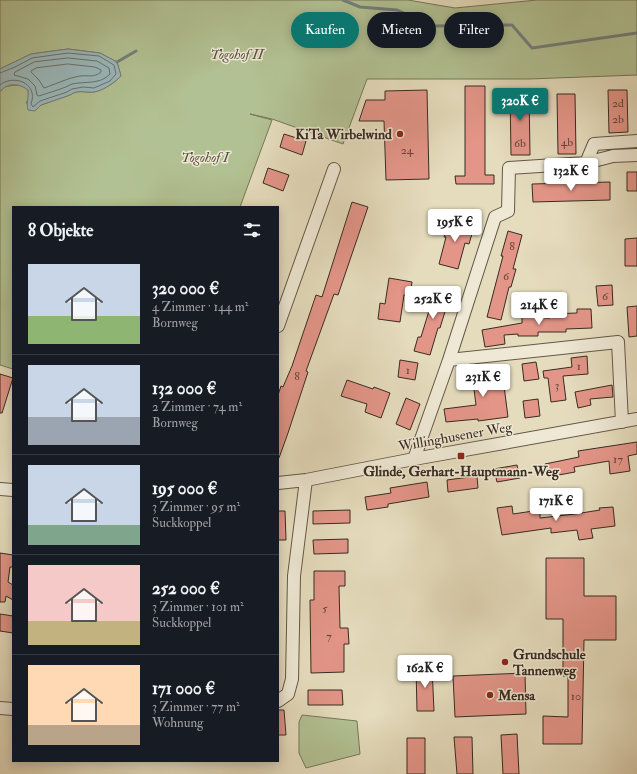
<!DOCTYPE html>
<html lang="de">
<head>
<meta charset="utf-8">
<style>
  :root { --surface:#171b24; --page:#20242c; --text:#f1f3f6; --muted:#9ea1a6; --line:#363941; --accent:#0f766e }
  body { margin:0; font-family:"IM FELL Double Pica",serif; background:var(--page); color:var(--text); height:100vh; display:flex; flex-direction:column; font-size:15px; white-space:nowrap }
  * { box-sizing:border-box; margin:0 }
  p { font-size:13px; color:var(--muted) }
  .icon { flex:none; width:22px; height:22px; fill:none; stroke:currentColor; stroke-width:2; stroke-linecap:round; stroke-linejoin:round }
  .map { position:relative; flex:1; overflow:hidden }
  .sheet { position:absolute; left:12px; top:206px; width:267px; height:556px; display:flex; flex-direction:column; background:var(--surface); border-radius:0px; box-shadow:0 2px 10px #0003 }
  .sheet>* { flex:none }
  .top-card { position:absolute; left:291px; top:12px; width:286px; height:36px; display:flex; gap:8px }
  .price { position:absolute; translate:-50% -34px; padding:0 9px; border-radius:4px; background:#fff; color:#222; font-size:13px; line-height:26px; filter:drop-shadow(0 1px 2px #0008) }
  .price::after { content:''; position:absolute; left:50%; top:24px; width:12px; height:9px; margin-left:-6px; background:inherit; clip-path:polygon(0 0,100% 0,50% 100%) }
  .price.active { background:var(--accent); color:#fff }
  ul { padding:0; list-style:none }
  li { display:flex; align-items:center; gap:12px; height:100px; padding:0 16px }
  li+li { border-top:1px solid var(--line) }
  li span { display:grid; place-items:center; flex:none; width:112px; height:80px; border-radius:0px; color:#555 }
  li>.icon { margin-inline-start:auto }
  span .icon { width:48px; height:48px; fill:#fffc; stroke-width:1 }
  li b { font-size:17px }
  h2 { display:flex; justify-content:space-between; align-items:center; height:48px; padding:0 16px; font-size:17px }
  .tag { padding:0 14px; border-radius:18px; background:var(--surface); box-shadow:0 2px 10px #0003; font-size:14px; line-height:36px }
  .tag.active { background:var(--accent); color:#fff }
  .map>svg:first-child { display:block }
  .green { fill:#b2c193; stroke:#76765a }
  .water { fill:#9bb9bc; stroke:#74807e }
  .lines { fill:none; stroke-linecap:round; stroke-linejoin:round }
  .shore { stroke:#6a726e; stroke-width:1 }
  .stream { stroke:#74807e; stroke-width:3 }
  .building { fill:#e39588; stroke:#392b21 }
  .minor-casing { stroke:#645748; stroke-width:14 }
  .minor { stroke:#eee8d4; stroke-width:12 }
  .poi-dot { fill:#8f2418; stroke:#eee8d4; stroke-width:1.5 }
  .labels { text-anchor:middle; stroke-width:3; stroke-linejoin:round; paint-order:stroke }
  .number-label { font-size:12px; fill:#64463b }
  .park-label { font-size:14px; font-style:italic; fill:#57503e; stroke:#eee8d4 }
  .poi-label { font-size:14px; font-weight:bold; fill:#392b21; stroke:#eee8d4; text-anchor:start }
  .street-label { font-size:14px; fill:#392b21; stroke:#eee8d4 }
</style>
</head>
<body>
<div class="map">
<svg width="637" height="774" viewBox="0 0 637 774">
  <rect width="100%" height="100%" fill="#e5dcbd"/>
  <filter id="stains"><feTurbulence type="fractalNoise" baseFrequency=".005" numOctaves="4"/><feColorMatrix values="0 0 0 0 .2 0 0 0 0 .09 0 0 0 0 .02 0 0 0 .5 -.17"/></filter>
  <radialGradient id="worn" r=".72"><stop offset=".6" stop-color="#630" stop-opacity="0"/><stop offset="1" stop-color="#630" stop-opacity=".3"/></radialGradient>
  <path class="green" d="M0,0H408L455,8L537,0H637V75L529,79H367L343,144L272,119L250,114L272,120L240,207H13V369L0,365V92L4,87C14,85 20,83 28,90L29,98L26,103L41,105L70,95C78,89 85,93 94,92C104,90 114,83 121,76L117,62L100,53L68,49L31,54L0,69Z
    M302,715L357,721L360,754L306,768L299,753V722Z"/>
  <path class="water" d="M68,49L100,53L117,62L121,76C114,83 104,90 94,92C85,93 78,89 70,95L41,105L35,111L28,110C26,103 29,97 28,90C19,83 7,82 0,92V69L31,54Z"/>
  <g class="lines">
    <path class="shore" d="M68,58L97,61L109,68L110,74C100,85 85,81 72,84C69,85 67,87 63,88C56,91 47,93 39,96L37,95L35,86L28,79L14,75L15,72L34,62Z
      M68,64L95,67L101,70V72C94,78 88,75 80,76C68,78 56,84 44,88L39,80L31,72V71L36,68Z
      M0,73L15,67L32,58L68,53L99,56L114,65L116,74L110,81L94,88L83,87L72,89L67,92L40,101L33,107L31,104C39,82 12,74 0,85"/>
    <path class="stream" d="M343,0L360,7L397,10L433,26L512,25L532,48L637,33
      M117,62L136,51"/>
  </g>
  <path class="building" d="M465,86H485V175H494V184H456L455,176H465Z
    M427,90L429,179L386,180L384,121H359L366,100H385V91Z
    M510,90H529L530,155H511Z
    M608,90H627L628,132L609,133Z
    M557,94H575L576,154H558Z
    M284,134L306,141L302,155L280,147Z
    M268,168L289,175L283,191L263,183Z
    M627,172H637V191H627Z
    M610,182V200L533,202L532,184Z
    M352,202L368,207L338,295L334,294L306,371L308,372L288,433L279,458H278V395L281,386L283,387L292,366L316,295L322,297Z
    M450,219L474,227L469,244L465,243L458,269L439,264L446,237H444Z
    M508,231L522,235L513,269H516L511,287H509L501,320L487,317L503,256H501Z
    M637,238V266H625V239Z
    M389,278L412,282L410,296L404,295L400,322L378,319L380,303L385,304Z
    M612,285L613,305L598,306L596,286Z
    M431,287L451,292L440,328H438L430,355L414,351L418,337H421L432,301L428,300Z
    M637,306V336L629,337L627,307Z
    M577,309H591L592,328L566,329V332H538V336H518V334L504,335L505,344L485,347L482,330L522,323V317L550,318V314L577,313Z
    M587,356L588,374L563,376L566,400L551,402L548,378H544L543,371L572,367L571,358Z
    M400,360L418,363L415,380L398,377Z
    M536,362L539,379L524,381L522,364Z
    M508,370L509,386H504L508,417L478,421V419L446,422L444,409L476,405L474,389H466L465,373Z
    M0,374L13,378L2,413H0Z
    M347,380L373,389L374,387L390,393L381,418L365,412L367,404L341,396Z
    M612,385L613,397L590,399L591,405L578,408L575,392Z
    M406,398L420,404L410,430L396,424Z
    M538,399L540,416L525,418L523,401Z
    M637,442V454L628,456L630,471L610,474L609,461L574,467L575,472L548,477L545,464L579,457L578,451Z
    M517,465L520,478L497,482L494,469Z
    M477,476L478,488L448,492L447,480Z
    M427,482L429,497L388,504V507L367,510L365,497L391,493L390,488Z
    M512,506L513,514L540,510V518L575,514L600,510L599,508L613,507L615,526L591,529L593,538L579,540L577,530L551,533V528L502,535L497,508Z
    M350,510V523L313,524V511Z
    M278,511H285L286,540H278Z
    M348,539V553L314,554L313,540Z
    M0,553L13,555V567H10L8,582L13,585V600L6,596L5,602H0Z
    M546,558H584V596H616V640H584L582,744H543V716L568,717V676H563V619H546Z
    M314,571H345V586H339L340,628H348L349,644H344V672L311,673L310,600H314Z
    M0,614L13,616V633L0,631Z
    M432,667L434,711H417L416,668Z
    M525,673L526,714L455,717L453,676Z
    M308,690H342L343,705H308Z
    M278,710H284L286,735H278Z
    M517,734L519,774H503L501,735Z
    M454,737H472L473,774H457Z
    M407,738H425V774H407Z"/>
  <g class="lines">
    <g class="minor-casing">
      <path id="minor" d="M586,163L613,156L637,155
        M278,326L334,169
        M449,360L618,342L622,422
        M414,459L449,360L495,217L508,211L509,168L586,163L594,144L637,141
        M278,483L306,480L414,459L637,419
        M0,489L13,490
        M278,701L288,694L292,679L294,576L306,480
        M0,708L13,709"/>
    </g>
    <use href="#minor" class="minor"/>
  </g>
  <g class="poi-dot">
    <circle cx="400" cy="134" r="4"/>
    <rect x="457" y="452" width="8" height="8" rx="2"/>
    <circle cx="505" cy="662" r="4"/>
    <circle cx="490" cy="695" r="4"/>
  </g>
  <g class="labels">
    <g class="number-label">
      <text x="618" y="107">2d</text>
      <text x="618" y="123">2b</text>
      <text x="567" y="146">4b</text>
      <text x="520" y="147">6b</text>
      <text x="407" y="154">24</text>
      <text x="512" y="250">8</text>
      <text x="506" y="280">6</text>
      <text x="605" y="300">6</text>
      <text x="579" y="370">1</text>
      <text x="408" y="374">1</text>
      <text x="297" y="380">8</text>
      <text x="557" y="389">3</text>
      <text x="618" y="463">17</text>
      <text x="325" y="612">5</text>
      <text x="329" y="640">7</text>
      <text x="576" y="700">10</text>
    </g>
    <g class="park-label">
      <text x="237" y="59">Togohof II</text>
      <text x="205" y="162">Togohof I</text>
    </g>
    <g class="poi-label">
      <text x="392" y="139" text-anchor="end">KiTa Wirbelwind</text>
      <text x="461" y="476" text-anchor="middle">Glinde, Gerhart-Hauptmann-Weg</text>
      <text x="513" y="659">Grundschule<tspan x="513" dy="16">Tannenweg</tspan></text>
      <text x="498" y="700">Mensa</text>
    </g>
    <g class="street-label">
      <text transform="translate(455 436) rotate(-10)" y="5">Willinghusener Weg</text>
    </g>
  </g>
  <rect width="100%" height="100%" filter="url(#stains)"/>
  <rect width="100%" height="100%" fill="url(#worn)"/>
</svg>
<b class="price active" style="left:520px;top:122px">320K €</b>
<b class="price" style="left:571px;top:192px">132K €</b>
<b class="price" style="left:455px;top:243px">195K €</b>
<b class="price" style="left:433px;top:320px">252K €</b>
<b class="price" style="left:539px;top:326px">214K €</b>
<b class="price" style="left:483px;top:398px">231K €</b>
<b class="price" style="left:556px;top:522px">171K €</b>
<b class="price" style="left:425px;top:689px">162K €</b>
<div class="top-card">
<a class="tag active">Kaufen</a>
<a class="tag">Mieten</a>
<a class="tag">Filter</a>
</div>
<section class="sheet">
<h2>8 Objekte<svg class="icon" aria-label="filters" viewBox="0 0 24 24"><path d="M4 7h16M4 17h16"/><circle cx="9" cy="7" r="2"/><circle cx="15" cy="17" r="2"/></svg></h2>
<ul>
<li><span style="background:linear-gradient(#c9d6e8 65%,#8fb573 0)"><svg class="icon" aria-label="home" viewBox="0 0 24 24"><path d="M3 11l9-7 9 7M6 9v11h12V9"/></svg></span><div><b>320 000 €</b><p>4 Zimmer · 144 m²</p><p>Bornweg</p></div></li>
<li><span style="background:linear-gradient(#c9d6e8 65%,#9aa5b1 0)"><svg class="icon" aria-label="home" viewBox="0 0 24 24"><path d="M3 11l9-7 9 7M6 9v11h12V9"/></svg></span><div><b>132 000 €</b><p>2 Zimmer · 74 m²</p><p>Bornweg</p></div></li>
<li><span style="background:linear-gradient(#c9d6e8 75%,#7fa58c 0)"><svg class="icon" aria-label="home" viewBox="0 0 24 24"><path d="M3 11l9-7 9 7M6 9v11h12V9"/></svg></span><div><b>195 000 €</b><p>3 Zimmer · 95 m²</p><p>Suckkoppel</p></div></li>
<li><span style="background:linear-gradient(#f6c9c9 70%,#c2b280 0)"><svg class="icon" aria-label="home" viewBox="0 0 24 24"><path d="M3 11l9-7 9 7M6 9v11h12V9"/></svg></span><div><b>252 000 €</b><p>3 Zimmer · 101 m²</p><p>Suckkoppel</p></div></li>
<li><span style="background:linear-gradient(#ffd9b3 75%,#b9a48a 0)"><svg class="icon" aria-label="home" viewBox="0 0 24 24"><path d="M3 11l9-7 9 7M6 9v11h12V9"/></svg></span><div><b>171 000 €</b><p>3 Zimmer · 77 m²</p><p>Wohnung</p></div></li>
</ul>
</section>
</div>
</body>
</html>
